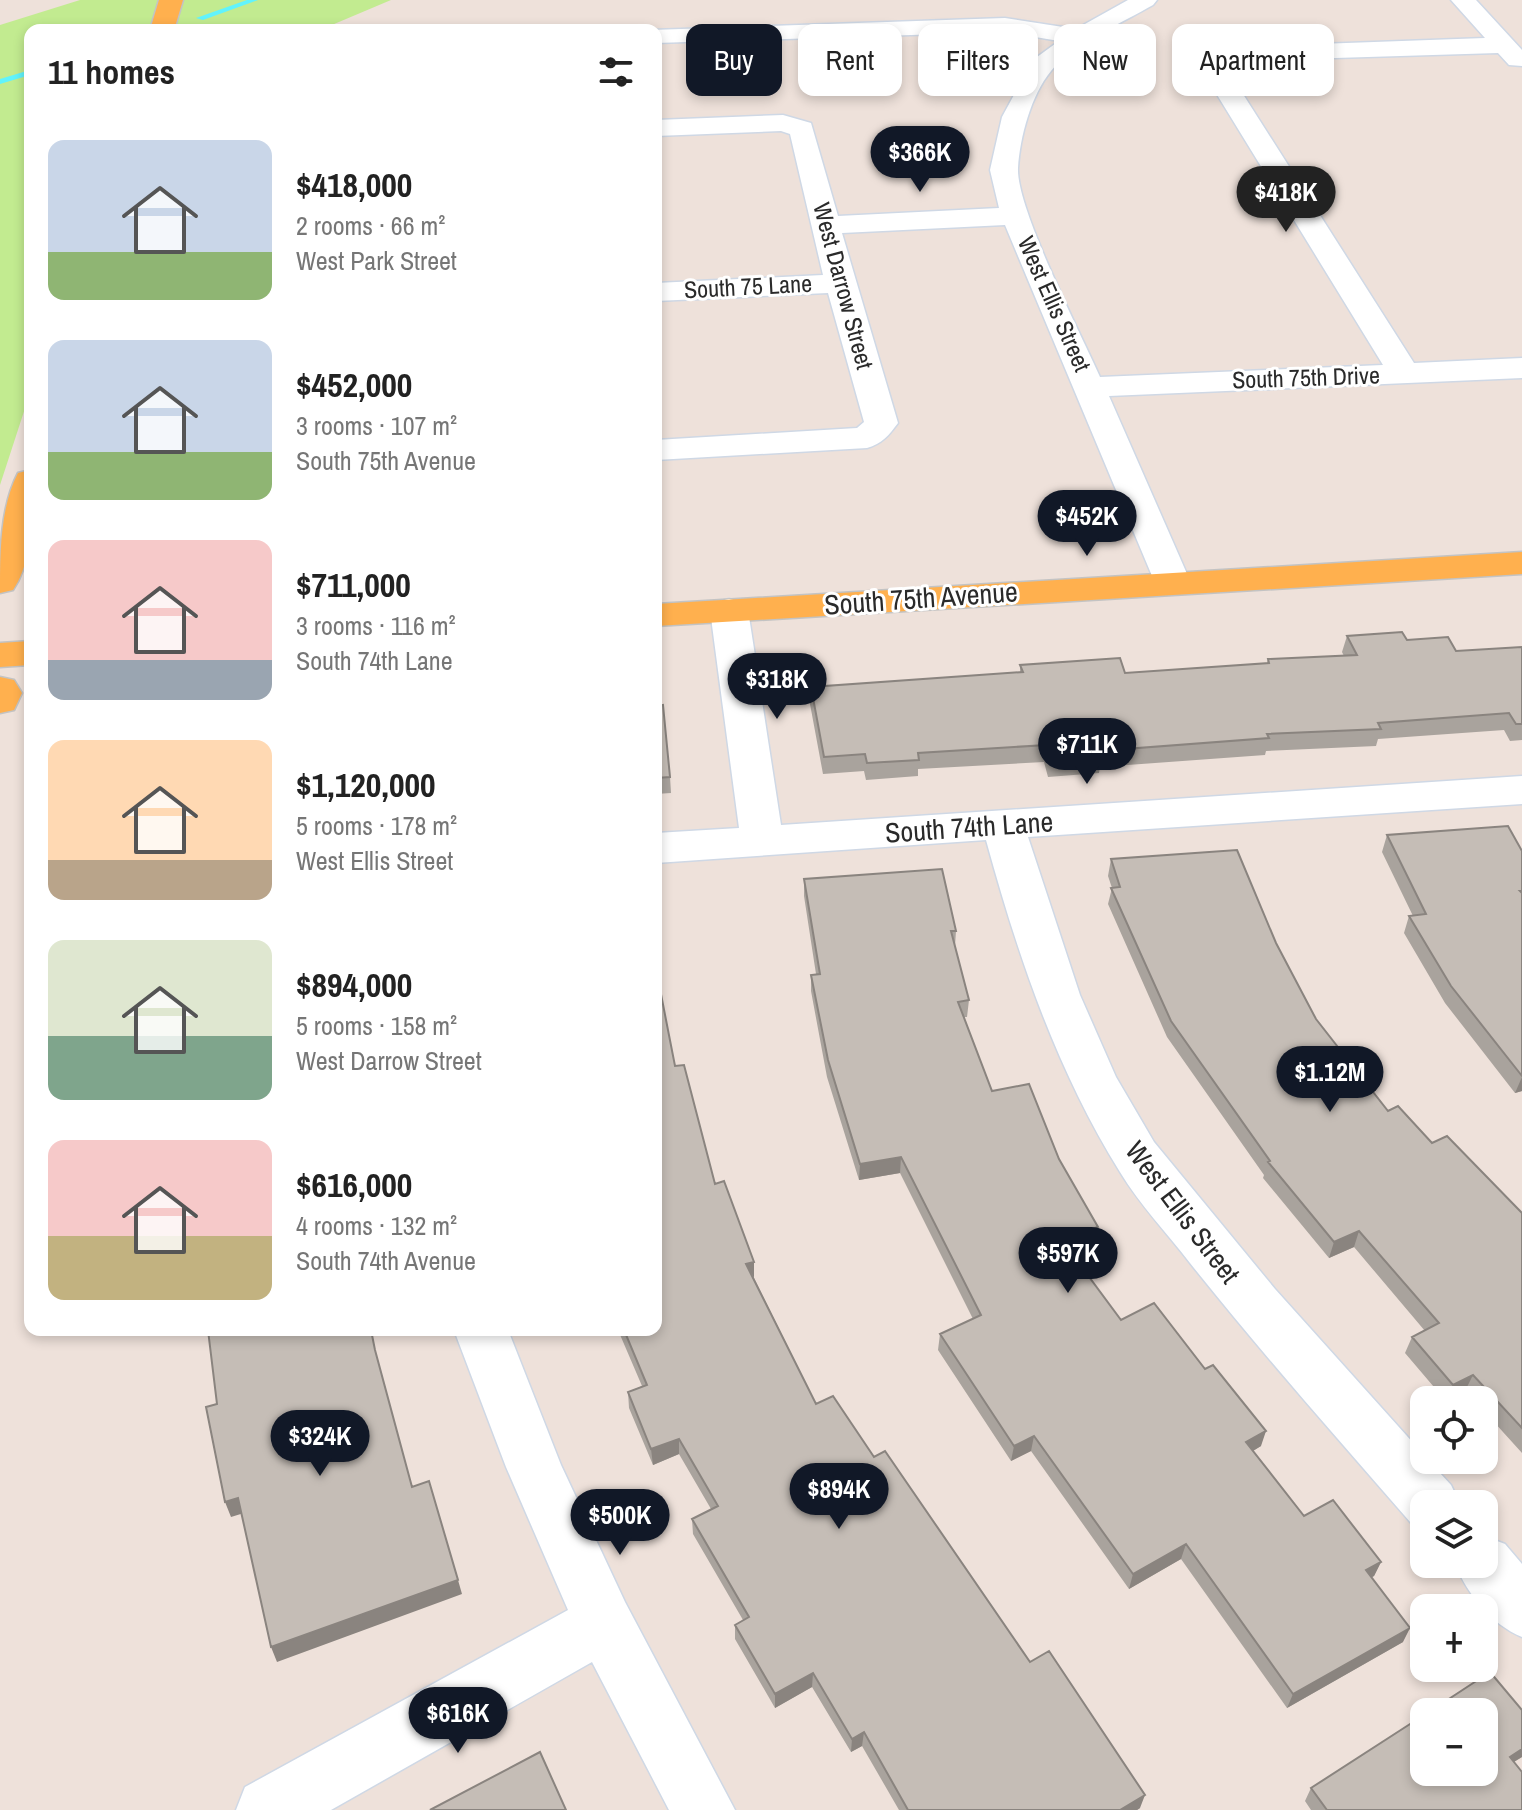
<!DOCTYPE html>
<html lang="en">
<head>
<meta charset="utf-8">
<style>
  :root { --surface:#fff; --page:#f6f6f6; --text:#222; --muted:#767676; --accent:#111827 }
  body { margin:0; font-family:"Archivo Narrow",sans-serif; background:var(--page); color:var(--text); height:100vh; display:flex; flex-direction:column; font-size:30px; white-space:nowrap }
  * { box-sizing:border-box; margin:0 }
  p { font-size:26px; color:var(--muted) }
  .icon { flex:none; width:44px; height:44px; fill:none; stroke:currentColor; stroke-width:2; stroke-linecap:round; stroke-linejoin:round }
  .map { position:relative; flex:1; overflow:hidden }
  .drawer { position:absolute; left:24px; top:24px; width:638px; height:1312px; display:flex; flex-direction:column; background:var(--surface); border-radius:16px; box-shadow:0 4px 12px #0003 }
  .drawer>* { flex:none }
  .hud { position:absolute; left:686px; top:24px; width:716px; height:72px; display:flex; gap:16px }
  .controls { position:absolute; left:1410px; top:1386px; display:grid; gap:16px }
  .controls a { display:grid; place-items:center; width:88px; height:88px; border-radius:16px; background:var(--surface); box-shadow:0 4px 12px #0003; font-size:40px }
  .price { position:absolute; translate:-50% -68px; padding:0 18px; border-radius:28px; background:var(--accent); color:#fff; font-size:26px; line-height:52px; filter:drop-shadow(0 2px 4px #0008) }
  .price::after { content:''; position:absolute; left:50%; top:48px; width:24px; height:18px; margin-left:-12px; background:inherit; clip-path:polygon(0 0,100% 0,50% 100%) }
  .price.selected { background:#222; color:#fff }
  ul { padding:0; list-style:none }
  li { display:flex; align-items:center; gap:24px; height:200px; padding:0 24px }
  li span { display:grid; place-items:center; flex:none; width:224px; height:160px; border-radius:16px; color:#555 }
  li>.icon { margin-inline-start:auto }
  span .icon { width:96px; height:96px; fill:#fffc; stroke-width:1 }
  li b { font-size:34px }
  h2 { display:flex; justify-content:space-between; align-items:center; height:96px; padding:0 24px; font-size:34px }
  .chip { padding:0 28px; border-radius:16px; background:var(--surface); box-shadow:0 4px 12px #0003; font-size:28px; line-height:72px }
  .chip.selected { background:var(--accent); color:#fff }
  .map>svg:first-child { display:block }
  .green { fill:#c2eb90 }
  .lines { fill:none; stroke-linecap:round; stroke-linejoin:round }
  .stream { fill:#61f3fc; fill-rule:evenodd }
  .minor-casing { stroke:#cfd8e5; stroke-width:3 }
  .major-casing { stroke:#c3c3c3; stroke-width:3 }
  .minor { fill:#fff; fill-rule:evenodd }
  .major { fill:#ffb04e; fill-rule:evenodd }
  .wall { fill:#a9a39d }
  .shaded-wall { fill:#8a847f }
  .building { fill:#c5bdb6; stroke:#8a847f; stroke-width:2 }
  .labels { text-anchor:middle; stroke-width:6; stroke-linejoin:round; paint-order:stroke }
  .far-street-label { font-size:24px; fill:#2a2a2a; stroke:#fff }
  .street-label { font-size:28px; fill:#2a2a2a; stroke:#fff }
</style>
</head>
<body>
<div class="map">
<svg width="1522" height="1810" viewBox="0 0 1522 1810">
  <rect width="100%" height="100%" fill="#eee1da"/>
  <path class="green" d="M80,0H391L320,30H30V393L0,485V25Z"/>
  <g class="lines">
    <path class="stream" d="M247,0H258L203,20L196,18Z
      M30,70V75L0,84V79Z"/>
    <g class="minor-casing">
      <path id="minor" d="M1128,0H1157L1153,5C1125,21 1071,46 1051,71C1031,95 1020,137 1018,168C1016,208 1081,334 1100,377L1383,365L1200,67L1225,49L1234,47L1485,38L1451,0H1476L1522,50V66L1509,65L1498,53L1240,61L1227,69L1414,363L1522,358V378L1109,396L1191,583L1186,591L1173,594L1160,591L1155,583L1005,225L842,233L898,423C889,435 882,444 867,448L656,460V440L857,428L864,422L828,293L656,301V283L823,275L790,134L781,131L656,136V120L783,115L811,123L838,216L999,208L990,170L1002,117L1033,60L1059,41L1005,32L656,43V30H651L1005,18L1076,29Z
        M729,599L742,602L748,610L781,825L1522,776V804L1028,837L1080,995L1116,1077L1154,1142L1275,1289L1424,1455V1460H1428L1451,1485L1460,1504H1424V1528L1411,1523C1336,1437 1261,1352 1190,1263C1167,1233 1140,1205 1120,1172C1056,1069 1018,956 986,840L656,863V833L739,828L710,610L716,602Z
        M454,1330H508L561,1465L625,1602L735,1810H669L592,1662L331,1810H236L245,1787L568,1610L506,1467Z
        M1484,1536L1505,1544L1522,1564V1637C1491,1624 1468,1595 1455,1564H1484Z"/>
    </g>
    <g class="major-casing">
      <path id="major" d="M159,0H183L174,30H150Z
        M30,470C30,508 36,556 13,590L0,593C0,554 0,507 18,473Z
        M1522,552V574L656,626V604Z
        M30,641V665L0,667V643Z
        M0,677L14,680L22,693L14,710L0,713Z"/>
    </g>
    <use href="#minor" class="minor"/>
    <use href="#major" class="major"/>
  </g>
  <path class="wall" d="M1347,636L1407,640L1456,651L1522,647V740L1510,741L1504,730L1378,739L1376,746L1266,751L1265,755L1100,767L1099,773L1048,777L1044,762L918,769V776L866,780L864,771L823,774L810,704L811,687L1020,672V665L1125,673L1267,663L1268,659L1344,656L1342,652Z
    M656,706L670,777L671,793L656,794Z
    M1387,835L1522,851V1091L1515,1093L1445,1003L1404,933L1409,916H1413L1382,852Z
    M1111,859L1276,943L1316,1019L1388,1111L1522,1213V1453L1484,1411V1400H1474L1465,1391L1445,1400L1405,1353L1412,1337L1425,1331L1354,1247L1329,1258L1263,1178L1264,1175L1167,1037L1108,904L1112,888L1108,876Z
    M804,879L956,931L955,946L969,1000L967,1017H964L992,1091L1059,1159L1095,1243L1070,1251L1121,1320L1261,1446L1253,1451L1304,1516L1381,1562L1374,1576L1372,1577L1403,1642L1287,1708L1181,1559L1129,1589L1031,1451L1011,1461L938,1350L940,1334L973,1319L900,1173L859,1180L827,1077L811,991V975L816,974L804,896Z
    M659,986L675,1066L715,1184L754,1278L816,1404L874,1457L1140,1808L1137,1810H899L862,1746L851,1752L812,1687L775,1708L735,1639V1625L743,1620L693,1534L692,1519L711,1509L679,1454L653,1465L629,1408L628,1392L642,1386L618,1330H656Z
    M1522,1757L1514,1762L1522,1810H1311L1305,1801L1311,1788Z"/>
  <path class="shaded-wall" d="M1522,1077V1091L1515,1093Z
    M901,1157L900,1173L859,1180L860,1164Z
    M1098,1227L1095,1243L1058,1255L1061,1239Z
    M1359,1231L1354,1247L1329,1258L1334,1242Z
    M754,1262V1278L746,1264Z
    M1473,1375L1465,1391L1446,1400L1453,1385Z
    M1266,1431L1261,1446L1241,1458L1246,1442Z
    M1034,1436L1031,1451L1011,1461L1014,1446Z
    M679,1439V1454L653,1465L651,1449Z
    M238,1498L244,1513L231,1517L225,1502Z
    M1186,1544L1181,1559L1129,1589L1133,1574Z
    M1381,1562L1374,1576L1359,1584L1366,1570Z
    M458,1580L462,1594L277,1662L271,1647Z
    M1410,1628L1403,1642L1287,1708L1293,1694Z
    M813,1673L812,1687L775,1708V1694Z
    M864,1732L862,1746L851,1752L852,1739Z
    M1522,1749V1757L1500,1770L1510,1757Z
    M1145,1795L1140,1808L1137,1810H1120Z"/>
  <path class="building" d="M1402,632L1407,640L1448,637L1456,651L1522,647V724H1516L1509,713L1378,723L1381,729L1267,734L1269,738L1099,751L1101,756L1050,760L1046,745L918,753L919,760L867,763L865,754L824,757L811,687L1023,672L1020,665L1120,658L1125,673L1269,663L1268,659L1357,655L1347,636Z
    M663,705L670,777L656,778V706Z
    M1508,826L1522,851V891H1520L1522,893V1076L1451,986L1409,916L1426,914L1387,835Z
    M1237,850L1276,943L1316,1019L1388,1111L1398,1106L1432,1143L1447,1136L1522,1213V1428L1473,1375L1453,1385L1412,1337L1439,1323L1359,1231L1334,1242L1268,1162L1270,1161L1171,1021L1111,888L1120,887L1111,859Z
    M942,869L956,931H951L969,1000L958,1002L992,1091L1029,1084L1059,1159L1098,1227L1061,1239L1121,1320L1154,1303L1205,1369L1213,1365L1266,1431L1246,1442L1304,1516L1333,1500L1381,1562L1366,1570L1410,1628L1293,1694L1186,1544L1133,1574L1034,1436L1014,1446L940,1334L981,1315L901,1157L860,1164L828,1060L811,975L820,974L804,879Z
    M656,914L659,984L675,1066L684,1065L715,1184L724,1181L754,1262L746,1264L816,1404L833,1396L874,1457L885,1451L1030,1662L1049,1651L1145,1795L1120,1810H908L864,1732L852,1739L813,1673L775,1694L735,1625L749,1617L692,1519L718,1506L679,1439L651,1449L628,1392L647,1385L624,1330H656Z
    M208,1330H371L375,1350L412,1487L429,1481L458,1580L271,1647L238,1498L225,1502L206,1407L217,1404Z
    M1490,1672L1522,1710V1749L1510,1757L1522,1772V1810H1327L1311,1788L1424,1715V1772H1484V1712H1429Z
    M540,1752L566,1810H430Z"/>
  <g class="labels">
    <g class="far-street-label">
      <text transform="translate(843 286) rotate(75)" y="8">West Darrow Street</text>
      <text transform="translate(748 287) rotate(-3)" y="8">South 75 Lane</text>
      <text transform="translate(1054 304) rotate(66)" y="8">West Ellis Street</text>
      <text transform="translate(1306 378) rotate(-2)" y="8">South 75th Drive</text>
    </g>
    <g class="street-label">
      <text transform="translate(921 598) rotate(-4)" y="10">South 75th Avenue</text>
      <text transform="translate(969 827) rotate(-4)" y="10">South 74th Lane</text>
      <text transform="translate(1183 1212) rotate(53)" y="10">West Ellis Street</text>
    </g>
  </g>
</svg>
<div class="controls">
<a><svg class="icon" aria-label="locate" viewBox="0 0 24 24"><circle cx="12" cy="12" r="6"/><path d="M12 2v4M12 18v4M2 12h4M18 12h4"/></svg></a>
<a><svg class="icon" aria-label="layers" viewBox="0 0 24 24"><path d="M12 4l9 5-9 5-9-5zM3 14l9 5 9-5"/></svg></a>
<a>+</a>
<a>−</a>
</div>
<b class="price" style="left:920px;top:194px">$366K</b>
<b class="price selected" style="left:1286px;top:234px">$418K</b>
<b class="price" style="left:1087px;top:558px">$452K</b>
<b class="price" style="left:777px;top:721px">$318K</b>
<b class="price" style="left:1087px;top:786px">$711K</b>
<b class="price" style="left:1330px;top:1114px">$1.12M</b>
<b class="price" style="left:1068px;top:1295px">$597K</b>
<b class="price" style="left:320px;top:1478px">$324K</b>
<b class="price" style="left:839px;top:1531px">$894K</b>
<b class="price" style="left:620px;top:1557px">$500K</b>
<b class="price" style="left:458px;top:1755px">$616K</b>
<div class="hud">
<a class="chip selected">Buy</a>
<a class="chip">Rent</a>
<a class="chip">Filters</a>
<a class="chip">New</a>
<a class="chip">Apartment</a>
</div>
<section class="drawer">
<h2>11 homes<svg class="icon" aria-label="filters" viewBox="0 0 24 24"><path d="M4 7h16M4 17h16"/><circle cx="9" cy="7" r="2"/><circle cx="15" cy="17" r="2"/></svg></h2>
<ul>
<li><span style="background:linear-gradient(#c9d6e8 70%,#8fb573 0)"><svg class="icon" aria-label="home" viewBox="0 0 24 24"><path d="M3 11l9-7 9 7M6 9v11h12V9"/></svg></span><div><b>$418,000</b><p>2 rooms · 66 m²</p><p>West Park Street</p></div></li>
<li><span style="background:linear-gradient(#c9d6e8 70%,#8fb573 0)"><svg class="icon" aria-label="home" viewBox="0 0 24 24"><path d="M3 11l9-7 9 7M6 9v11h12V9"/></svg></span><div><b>$452,000</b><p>3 rooms · 107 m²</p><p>South 75th Avenue</p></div></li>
<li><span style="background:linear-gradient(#f6c9c9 75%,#9aa5b1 0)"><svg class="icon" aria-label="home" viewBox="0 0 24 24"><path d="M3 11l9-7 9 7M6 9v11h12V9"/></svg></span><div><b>$711,000</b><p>3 rooms · 116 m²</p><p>South 74th Lane</p></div></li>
<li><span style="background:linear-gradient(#ffd9b3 75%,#b9a48a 0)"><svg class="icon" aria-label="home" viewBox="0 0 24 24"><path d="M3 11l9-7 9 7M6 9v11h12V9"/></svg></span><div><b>$1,120,000</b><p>5 rooms · 178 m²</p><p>West Ellis Street</p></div></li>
<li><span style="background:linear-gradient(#dfe7d0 60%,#7fa58c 0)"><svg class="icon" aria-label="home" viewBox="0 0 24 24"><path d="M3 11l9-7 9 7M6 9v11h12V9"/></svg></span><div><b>$894,000</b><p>5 rooms · 158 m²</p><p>West Darrow Street</p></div></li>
<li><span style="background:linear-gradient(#f6c9c9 60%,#c2b280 0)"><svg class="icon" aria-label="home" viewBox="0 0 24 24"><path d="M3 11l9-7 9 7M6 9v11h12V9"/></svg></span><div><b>$616,000</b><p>4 rooms · 132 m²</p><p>South 74th Avenue</p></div></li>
</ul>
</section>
</div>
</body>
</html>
